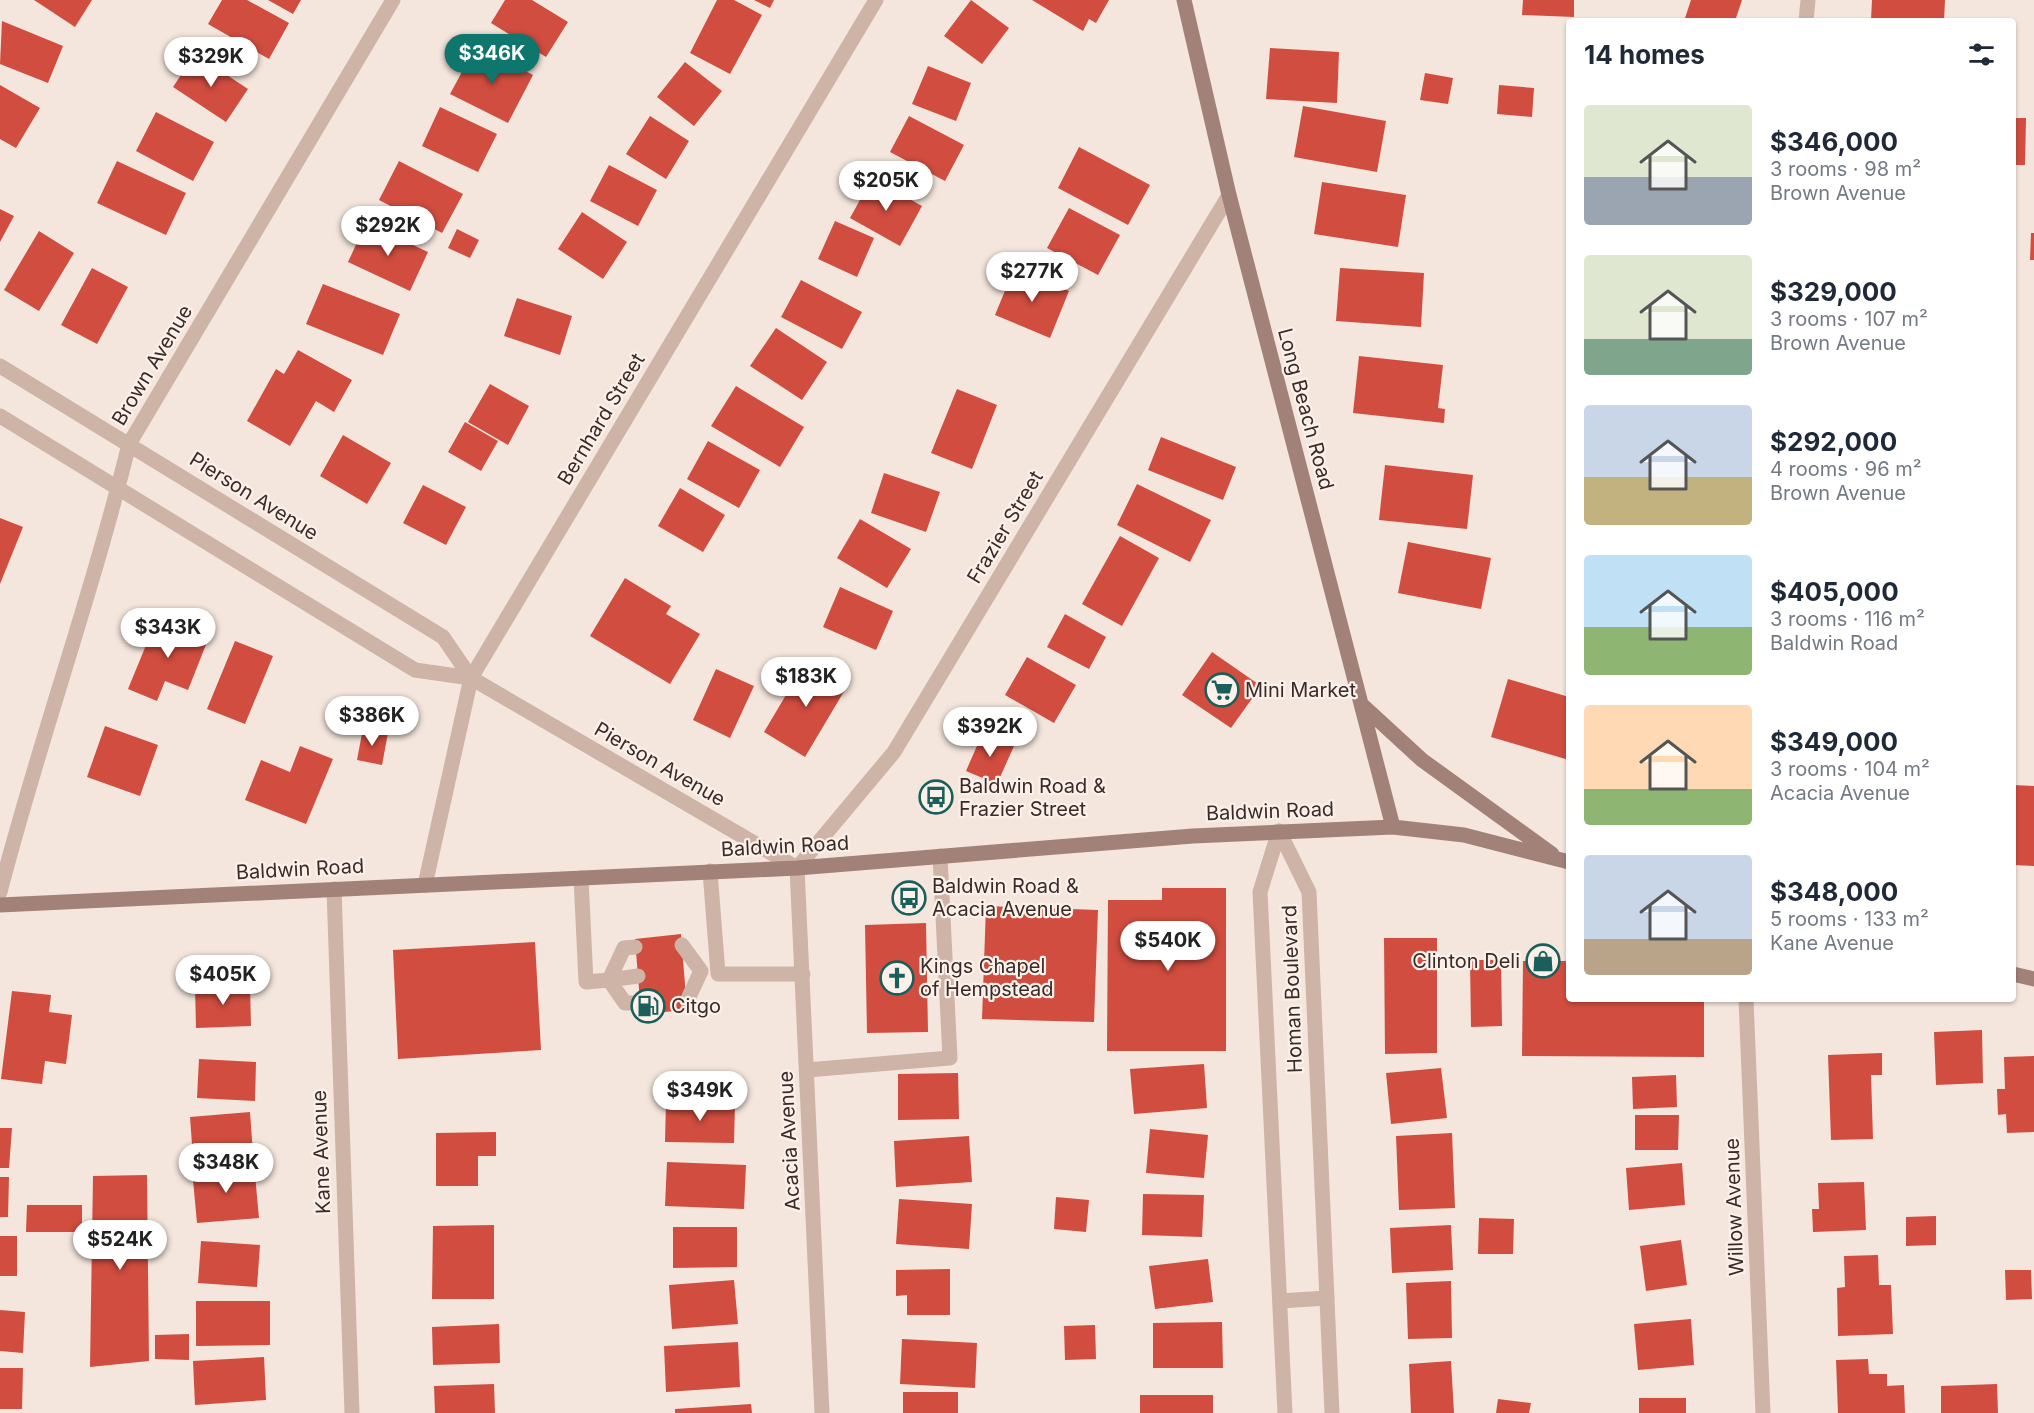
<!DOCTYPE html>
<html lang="en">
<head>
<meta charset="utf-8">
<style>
  :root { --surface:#fff; --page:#f2f2f3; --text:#1f2937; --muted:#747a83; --accent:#0f766e }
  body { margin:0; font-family:Inter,sans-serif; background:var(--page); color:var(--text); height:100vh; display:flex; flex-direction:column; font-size:22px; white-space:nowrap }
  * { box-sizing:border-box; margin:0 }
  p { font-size:20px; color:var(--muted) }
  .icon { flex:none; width:33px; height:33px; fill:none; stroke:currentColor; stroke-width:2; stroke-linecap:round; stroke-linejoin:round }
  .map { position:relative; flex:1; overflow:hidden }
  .drawer { position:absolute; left:1566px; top:18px; width:450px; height:984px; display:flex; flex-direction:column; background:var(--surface); border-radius:6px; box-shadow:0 2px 4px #0004 }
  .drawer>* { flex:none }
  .price { position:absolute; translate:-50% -51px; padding:0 14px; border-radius:21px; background:#fff; color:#222; font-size:20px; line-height:39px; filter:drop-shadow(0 2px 3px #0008) }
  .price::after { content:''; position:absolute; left:50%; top:36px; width:18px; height:14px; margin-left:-9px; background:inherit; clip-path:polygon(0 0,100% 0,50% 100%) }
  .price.current { background:var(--accent); color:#fff }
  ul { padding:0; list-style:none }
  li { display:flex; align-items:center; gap:18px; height:150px; padding:0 18px }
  li span { display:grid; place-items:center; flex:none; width:168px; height:120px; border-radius:6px; color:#555 }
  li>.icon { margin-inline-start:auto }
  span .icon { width:72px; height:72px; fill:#fffc; stroke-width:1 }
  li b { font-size:26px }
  h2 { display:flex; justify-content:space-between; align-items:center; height:72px; padding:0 18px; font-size:26px }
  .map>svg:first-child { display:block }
  .building { fill:#d04d3f }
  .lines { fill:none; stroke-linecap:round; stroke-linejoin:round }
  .lane { stroke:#ceb3a7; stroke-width:15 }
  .street { stroke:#ceb3a7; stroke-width:15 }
  .secondary { stroke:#a28178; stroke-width:15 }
  .labels { text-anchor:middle; stroke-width:4.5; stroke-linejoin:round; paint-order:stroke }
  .street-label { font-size:20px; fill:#3a2b28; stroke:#fbf1ea }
  .poi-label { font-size:20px; fill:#3a2b28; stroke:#fbf1ea; text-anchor:start }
</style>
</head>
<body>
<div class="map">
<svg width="2034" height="1413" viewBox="0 0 2034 1413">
  <rect width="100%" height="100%" fill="#f4e6dd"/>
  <path class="building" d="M34,0H92L75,27Z
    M222,0H247L289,23L269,59L208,24Z
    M268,0H301L293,14Z
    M505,0H532L568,22L546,57L491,23Z
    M717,0H734L762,15L730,74L690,53Z
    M754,0H774L770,8Z
    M971,0L1009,28L982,64L944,36Z
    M1032,0H1109L1096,23L1089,19L1083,31Z
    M1523,0H1574V17L1522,15Z
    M1691,0H1742L1735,21H1684Z
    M1872,0H1945L1944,21L1871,20Z
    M2,21L63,46L48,83L0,64Z
    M476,46L533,75L508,123L450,94Z
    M1270,48L1339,52L1337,103L1266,99Z
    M195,54L248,89L226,122L173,87Z
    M685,62L722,91L694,126L657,97Z
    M928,66L971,83L956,121L912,104Z
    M1425,73L1453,78L1448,104L1420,100Z
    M0,85L40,108L16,148L0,139Z
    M1499,85L1534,88L1532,117L1497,114Z
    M1303,106L1386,121L1377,172L1294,157Z
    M440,107L497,134L478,172L422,146Z
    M156,112L214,142L193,181L136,151Z
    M650,116L689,141L666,179L626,154Z
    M909,116L964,145L945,181L890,152Z
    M2013,118H2026L2025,165H2013Z
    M1079,147L1150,185L1128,225L1058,188Z
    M117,161L186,193L166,235L97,203Z
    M399,161L463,194L442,233L379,200Z
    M609,165L657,190L638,226L590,201Z
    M872,178L922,206L900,246L850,218Z
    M1322,182L1406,195L1398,247L1314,234Z
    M1069,208L1120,235L1098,275L1047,248Z
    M0,209L14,216L0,242Z
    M582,212L627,242L603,279L558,249Z
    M835,221L874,238L857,277L818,259Z
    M366,223L428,252L410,291L348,262Z
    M457,229L479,240L470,258L448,248Z
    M39,231L74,253L39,311L4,290Z
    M2031,233H2034V260H2030Z
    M92,268L128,287L97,344L61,325Z
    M1340,268L1424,273L1421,327L1336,321Z
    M1014,269L1069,291L1050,338L995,315Z
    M801,280L862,312L842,349L781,317Z
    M323,284L400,314L383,355L306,324Z
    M517,298L572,316L560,355L504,336Z
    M776,328L827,362L802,400L750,366Z
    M298,350L352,380L334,412L316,401L290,446L247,421L276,369L284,374Z
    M1359,356L1443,365L1438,408L1445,409L1444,423L1353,413Z
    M490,384L529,406L508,445L468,422Z
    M736,386L804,427L780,467L711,426Z
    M957,389L997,405L972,469L931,453Z
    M465,422L498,441L481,471L448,452Z
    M343,435L391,463L367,504L320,476Z
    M1161,437L1236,467L1223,500L1148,470Z
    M708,441L760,470L739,508L687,479Z
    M1385,465L1473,475L1467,529L1379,520Z
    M884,473L940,492L926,532L871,513Z
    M1137,484L1211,520L1190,562L1117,525Z
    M423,485L466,507L446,545L403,523Z
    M680,488L725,515L703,552L658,526Z
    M0,518L23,527L0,584Z
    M860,519L911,549L887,588L837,558Z
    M1120,536L1159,558L1122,626L1082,604Z
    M1408,542L1491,558L1481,609L1398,593Z
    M625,578L671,606L666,614L700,634L670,684L590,636Z
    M840,587L893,611L876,650L823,627Z
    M1065,614L1106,637L1089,669L1047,647Z
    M158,616L209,637L188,690L165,681L157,701L128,689Z
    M235,641L273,656L245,724L207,709Z
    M1212,652L1261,686L1231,728L1182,695Z
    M1027,657L1076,685L1054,723L1005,695Z
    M808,658L849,683L805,757L764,732Z
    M716,669L754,686L730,738L693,720Z
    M1508,679L1569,697V760L1491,737Z
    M105,726L158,745L140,796L87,777Z
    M363,728L388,733L382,765L357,760Z
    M983,732L1014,746L997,784L966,771Z
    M300,746L333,759L306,824L245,800L261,760L290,772Z
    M2013,785L2034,786V866L2013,865Z
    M1162,888H1226V1051H1107L1108,900H1162Z
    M986,906L1098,910L1094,1022L982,1019Z
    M926,923L928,1032L867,1033L865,925Z
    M681,934L687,1010L641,1014L635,939Z
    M1384,938H1437V1053L1385,1054Z
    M535,942L541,1050L398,1059L393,950Z
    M1470,960H1501L1502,1026L1471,1027Z
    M1523,961H1569V999H1704V1057L1522,1056Z
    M250,985L251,1026L196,1028L195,987Z
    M12,991L51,995L49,1012L72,1015L66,1064L45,1061L42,1084L1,1079Z
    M1982,1030L1983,1083L1936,1085L1934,1032Z
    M1882,1053V1075H1871L1873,1139L1831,1140L1828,1055Z
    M2034,1056V1132L2007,1133L2006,1114L1998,1115L1997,1089H2005L2004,1057Z
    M199,1059L256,1062L255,1101L197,1098Z
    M1204,1064L1207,1108L1134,1114L1130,1069Z
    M1441,1068L1447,1118L1391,1124L1386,1073Z
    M958,1073L959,1119L898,1120V1074Z
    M1676,1075L1677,1107L1633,1109L1632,1077Z
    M666,1101L735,1103L734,1143L665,1142Z
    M250,1112L253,1153L193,1158L190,1117Z
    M1635,1115H1679L1678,1150H1635Z
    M0,1128H12L9,1168H0Z
    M1150,1129L1208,1135L1204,1178L1146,1173Z
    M496,1132V1156H478V1186H436V1133Z
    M1452,1133L1455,1208L1399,1210L1396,1136Z
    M969,1136L972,1182L896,1187L894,1141Z
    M667,1162L746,1165L744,1209L665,1206Z
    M1682,1163L1685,1205L1629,1210L1626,1168Z
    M254,1164L259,1218L197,1223L192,1169Z
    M147,1175L149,1361L90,1367L93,1176Z
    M0,1177H9L8,1217H0Z
    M1864,1182L1866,1230L1813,1232L1812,1209H1819L1818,1183Z
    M1143,1194L1204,1195L1202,1237L1142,1235Z
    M1056,1197L1089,1200L1086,1232L1054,1229Z
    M899,1199L972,1204L969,1249L896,1244Z
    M27,1205H82V1232H26Z
    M1936,1216V1245L1906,1246V1217Z
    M1479,1218L1514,1219L1513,1254H1478Z
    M494,1225V1299H432L433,1226Z
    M1451,1225L1453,1270L1392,1273L1390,1228Z
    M673,1227H737V1267L673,1268Z
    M0,1236H17V1276H0Z
    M1681,1240L1687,1285L1646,1291L1640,1246Z
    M201,1241L260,1245L257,1287L198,1283Z
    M1878,1255L1879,1285H1891L1893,1334L1838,1336L1837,1288L1845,1287L1844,1256Z
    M1208,1259L1213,1302L1155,1309L1149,1266Z
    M950,1269V1315H907V1295L896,1296V1270Z
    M2005,1270H2031L2032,1299L2006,1300Z
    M734,1280L738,1324L672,1329L669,1285Z
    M1451,1281L1452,1338L1408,1339L1406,1283Z
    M196,1301H270V1345L196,1346Z
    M0,1310L25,1312L23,1353L0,1351Z
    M1691,1319L1694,1365L1638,1370L1634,1324Z
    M1222,1322L1223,1368H1153V1323Z
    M499,1324L500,1363L433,1365L432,1327Z
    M1095,1325L1096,1359L1065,1360L1064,1326Z
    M189,1334V1360L155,1359V1335Z
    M902,1339L977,1343L975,1388L900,1384Z
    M738,1342L740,1387L666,1392L664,1346Z
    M264,1357L266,1400L195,1405L193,1361Z
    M1868,1359L1869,1374H1887V1386L1904,1385L1905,1413H1838L1836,1360Z
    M1451,1361L1454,1413H1411L1409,1364Z
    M0,1368H23L22,1409H0Z
    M494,1384L495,1413H435L434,1386Z
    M1997,1384L1998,1413H1941V1386Z
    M903,1392H958V1413H903Z
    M1140,1395H1213V1413H1140Z
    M1639,1398H1686V1413H1639Z
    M1498,1399L1531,1403L1529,1413H1496Z
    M751,1404L752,1413H675V1409Z"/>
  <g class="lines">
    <path class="lane" d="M710,871L718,974H803
      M581,878L586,982L609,980L624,948L635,947
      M682,945L701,971L687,1001
      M638,976L609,980L625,1003H640
      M807,1070L950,1058L940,856
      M1280,1301L1327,1298"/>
    <path class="street" d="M1806,21L1808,0
      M0,366L443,637L471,678
      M0,416L415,670L471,678L797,868
      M1279,831L1309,892L1332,1413
      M1279,831L1260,892L1285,1413
      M797,868L894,752L1229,195
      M797,868L822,1413
      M425,885L471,678L876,0
      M334,889L352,1413
      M0,892C39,741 92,595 129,444L393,0
      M1746,999L1763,1413"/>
    <path class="secondary" d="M1184,0L1229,195L1393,827
      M1361,704L1422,760L1552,854
      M0,905L797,868L1193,836L1393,827L1464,835L1569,862
      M2013,974L2034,979"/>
  </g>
  <defs>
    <g id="supermarket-ring" transform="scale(1.725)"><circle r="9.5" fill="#fbf1ea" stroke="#1a5f59" stroke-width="1.5"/><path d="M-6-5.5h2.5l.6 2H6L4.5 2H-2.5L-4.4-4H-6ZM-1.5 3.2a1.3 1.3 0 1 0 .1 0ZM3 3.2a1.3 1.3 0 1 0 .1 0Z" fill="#1a5f59"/></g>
    <g id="bus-ring" transform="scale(1.725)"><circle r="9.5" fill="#fbf1ea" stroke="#1a5f59" stroke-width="1.5"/><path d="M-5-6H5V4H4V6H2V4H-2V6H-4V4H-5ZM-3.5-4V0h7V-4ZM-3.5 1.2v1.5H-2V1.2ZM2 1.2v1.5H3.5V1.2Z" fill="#1a5f59"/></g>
    <g id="shop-ring" transform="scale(1.725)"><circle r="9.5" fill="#fbf1ea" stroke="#1a5f59" stroke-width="1.5"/><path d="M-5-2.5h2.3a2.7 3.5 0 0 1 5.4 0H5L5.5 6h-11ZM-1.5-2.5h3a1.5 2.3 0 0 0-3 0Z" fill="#1a5f59"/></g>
    <g id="church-ring" transform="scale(1.725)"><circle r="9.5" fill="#fbf1ea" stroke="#1a5f59" stroke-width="1.5"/><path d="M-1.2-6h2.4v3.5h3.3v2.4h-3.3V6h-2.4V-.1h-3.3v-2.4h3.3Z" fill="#1a5f59"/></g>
    <g id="fuel-ring" transform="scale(1.725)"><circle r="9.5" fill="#fbf1ea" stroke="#1a5f59" stroke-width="1.5"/><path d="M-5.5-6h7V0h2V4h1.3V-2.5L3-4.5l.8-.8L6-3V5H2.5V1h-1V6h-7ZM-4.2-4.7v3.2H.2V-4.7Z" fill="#1a5f59"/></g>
  </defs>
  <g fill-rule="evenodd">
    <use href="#supermarket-ring" x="1222" y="690"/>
    <use href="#bus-ring" x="936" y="797"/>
    <use href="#bus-ring" x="909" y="898"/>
    <use href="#shop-ring" x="1543" y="961"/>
    <use href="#church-ring" x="897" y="978"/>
    <use href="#fuel-ring" x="648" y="1006"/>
  </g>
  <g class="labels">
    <g class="street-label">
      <text transform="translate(152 365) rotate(-59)" y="7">Brown Avenue</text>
      <text transform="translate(1306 409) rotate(75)" y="7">Long Beach Road</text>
      <text transform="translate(601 419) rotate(-59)" y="7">Bernhard Street</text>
      <text transform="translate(254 496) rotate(32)" y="7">Pierson Avenue</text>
      <text transform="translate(1005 527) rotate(-59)" y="7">Frazier Street</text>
      <text transform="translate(660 764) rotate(30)" y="7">Pierson Avenue</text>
      <text transform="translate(1270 811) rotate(-2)" y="7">Baldwin Road</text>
      <text transform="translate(785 846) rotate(-3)" y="7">Baldwin Road</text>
      <text transform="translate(300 869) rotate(-3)" y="7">Baldwin Road</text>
      <text transform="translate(1292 989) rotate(-92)" y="7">Homan Boulevard</text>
      <text transform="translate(789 1141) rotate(-93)" y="7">Acacia Avenue</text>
      <text transform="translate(321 1152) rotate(-92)" y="7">Kane Avenue</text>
      <text transform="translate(1734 1207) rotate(-92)" y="7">Willow Avenue</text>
    </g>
    <g class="poi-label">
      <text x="1245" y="697">Mini Market</text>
      <text x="959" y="793">Baldwin Road &amp;<tspan x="959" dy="23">Frazier Street</tspan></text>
      <text x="932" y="893">Baldwin Road &amp;<tspan x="932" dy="23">Acacia Avenue</tspan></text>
      <text x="1520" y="968" text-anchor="end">Clinton Deli</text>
      <text x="920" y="973">Kings Chapel<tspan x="920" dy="23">of Hempstead</tspan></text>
      <text x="671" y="1013">Citgo</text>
    </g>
  </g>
</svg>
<b class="price current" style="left:492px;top:85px">$346K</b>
<b class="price" style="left:211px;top:88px">$329K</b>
<b class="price" style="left:886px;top:212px">$205K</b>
<b class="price" style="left:388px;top:257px">$292K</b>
<b class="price" style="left:1032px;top:303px">$277K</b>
<b class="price" style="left:168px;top:659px">$343K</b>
<b class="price" style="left:806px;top:708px">$183K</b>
<b class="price" style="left:372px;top:747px">$386K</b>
<b class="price" style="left:990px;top:758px">$392K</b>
<b class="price" style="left:1168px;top:972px">$540K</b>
<b class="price" style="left:223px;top:1006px">$405K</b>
<b class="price" style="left:700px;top:1122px">$349K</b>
<b class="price" style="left:226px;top:1194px">$348K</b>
<b class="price" style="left:120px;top:1271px">$524K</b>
<section class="drawer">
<h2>14 homes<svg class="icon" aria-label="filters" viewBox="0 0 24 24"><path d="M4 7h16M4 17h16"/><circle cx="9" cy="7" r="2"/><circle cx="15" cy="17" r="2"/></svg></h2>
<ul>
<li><span style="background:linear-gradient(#dfe7d0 60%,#9aa5b1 0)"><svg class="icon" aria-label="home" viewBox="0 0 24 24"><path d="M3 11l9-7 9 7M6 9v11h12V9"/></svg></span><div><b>$346,000</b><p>3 rooms · 98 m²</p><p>Brown Avenue</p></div></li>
<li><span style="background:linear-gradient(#dfe7d0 70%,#7fa58c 0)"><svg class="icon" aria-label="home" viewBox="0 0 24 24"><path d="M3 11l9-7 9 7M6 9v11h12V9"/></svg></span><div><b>$329,000</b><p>3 rooms · 107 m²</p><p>Brown Avenue</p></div></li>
<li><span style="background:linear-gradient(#c9d6e8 60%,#c2b280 0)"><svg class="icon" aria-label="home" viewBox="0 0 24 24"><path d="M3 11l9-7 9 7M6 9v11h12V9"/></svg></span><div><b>$292,000</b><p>4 rooms · 96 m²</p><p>Brown Avenue</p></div></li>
<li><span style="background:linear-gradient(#bfe0f5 60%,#8fb573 0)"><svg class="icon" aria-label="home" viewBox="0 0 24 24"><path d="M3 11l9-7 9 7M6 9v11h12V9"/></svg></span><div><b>$405,000</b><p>3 rooms · 116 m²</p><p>Baldwin Road</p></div></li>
<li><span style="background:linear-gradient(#ffd9b3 70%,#8fb573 0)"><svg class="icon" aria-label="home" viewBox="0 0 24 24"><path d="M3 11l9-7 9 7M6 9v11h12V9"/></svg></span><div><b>$349,000</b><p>3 rooms · 104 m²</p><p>Acacia Avenue</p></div></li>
<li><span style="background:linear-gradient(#c9d6e8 70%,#b9a48a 0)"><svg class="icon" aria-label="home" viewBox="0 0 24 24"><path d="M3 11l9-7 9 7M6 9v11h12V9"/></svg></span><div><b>$348,000</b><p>5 rooms · 133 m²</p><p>Kane Avenue</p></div></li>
</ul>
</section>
</div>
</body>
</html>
